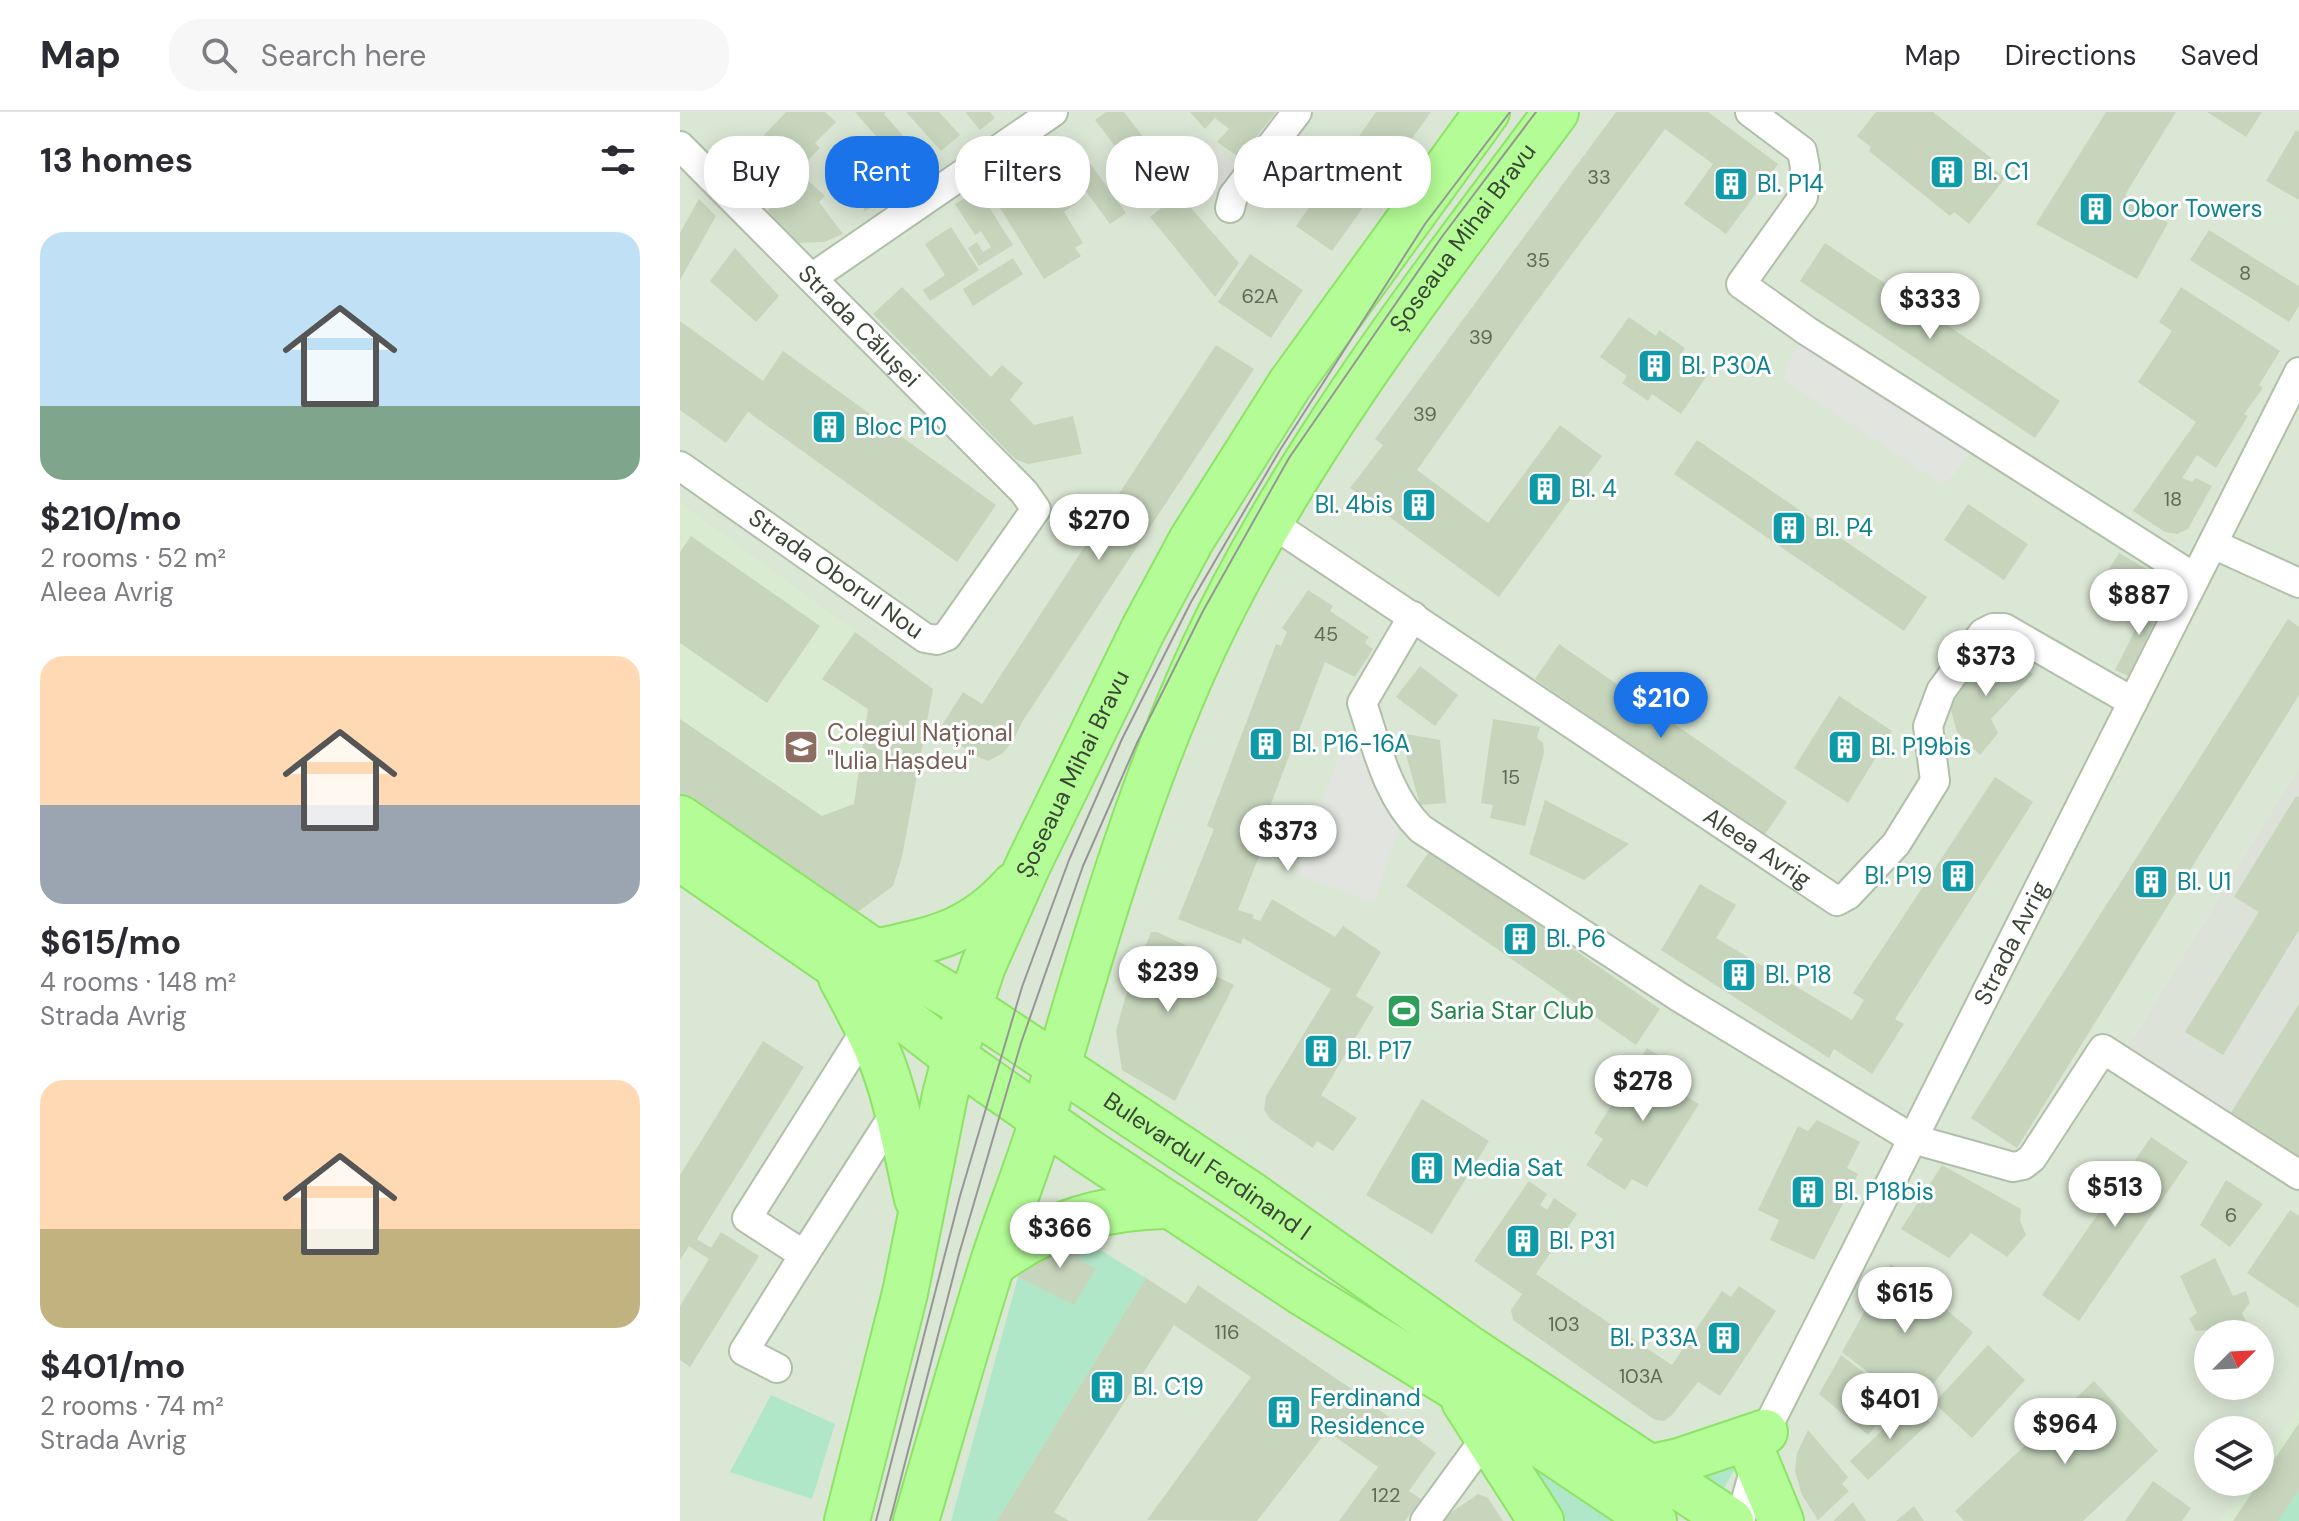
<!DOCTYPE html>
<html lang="en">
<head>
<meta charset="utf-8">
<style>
  :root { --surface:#fff; --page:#f7f7f7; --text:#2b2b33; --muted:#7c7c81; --line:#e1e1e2; --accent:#1a73e8 }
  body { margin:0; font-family:"DM Sans",sans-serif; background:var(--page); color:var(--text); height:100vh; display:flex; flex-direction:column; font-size:30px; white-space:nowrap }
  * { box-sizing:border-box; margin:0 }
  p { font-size:26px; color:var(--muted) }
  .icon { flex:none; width:44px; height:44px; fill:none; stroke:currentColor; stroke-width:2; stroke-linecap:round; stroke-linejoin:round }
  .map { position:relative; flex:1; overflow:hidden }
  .drawer { display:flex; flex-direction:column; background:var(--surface); width:680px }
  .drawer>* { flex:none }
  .top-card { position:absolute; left:24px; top:24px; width:760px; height:72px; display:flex; gap:16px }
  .needle { width:52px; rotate:66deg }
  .controls { position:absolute; left:1514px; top:1208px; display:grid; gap:16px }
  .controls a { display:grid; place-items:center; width:80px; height:80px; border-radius:50%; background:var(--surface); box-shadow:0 4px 20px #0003; font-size:40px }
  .price { position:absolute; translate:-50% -68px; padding:0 18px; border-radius:28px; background:#fff; color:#222; font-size:26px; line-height:52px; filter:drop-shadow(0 2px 4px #0008) }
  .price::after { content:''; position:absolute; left:50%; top:48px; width:24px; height:18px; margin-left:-12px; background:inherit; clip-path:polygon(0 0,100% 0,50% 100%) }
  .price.current { background:var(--accent); color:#fff }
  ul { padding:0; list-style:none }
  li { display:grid; align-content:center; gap:16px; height:424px; padding:0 40px }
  li span { display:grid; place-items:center; height:248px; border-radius:24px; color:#555 }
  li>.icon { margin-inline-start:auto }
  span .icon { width:144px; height:144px; fill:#fffc; stroke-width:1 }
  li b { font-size:34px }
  h2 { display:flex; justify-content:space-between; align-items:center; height:96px; padding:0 40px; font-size:34px }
  .pill { padding:0 28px; border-radius:32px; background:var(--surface); box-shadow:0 4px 20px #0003; font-size:28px; line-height:72px }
  .pill.current { background:var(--accent); color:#fff }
  header { display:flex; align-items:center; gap:48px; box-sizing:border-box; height:112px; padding:0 40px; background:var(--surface); border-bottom:2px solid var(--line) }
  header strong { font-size:38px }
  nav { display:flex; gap:44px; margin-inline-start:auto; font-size:28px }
  .search { width:560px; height:72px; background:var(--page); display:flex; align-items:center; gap:20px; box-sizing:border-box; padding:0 28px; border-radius:32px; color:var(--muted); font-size:30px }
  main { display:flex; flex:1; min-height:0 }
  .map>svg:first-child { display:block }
  .residential { fill:#dbe7d5; fill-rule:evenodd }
  .industrial { fill:#dde2d8 }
  .education { fill:#d9ecd1 }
  .green { fill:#b0e7c8 }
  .parking { fill:#e1e4df }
  .building { fill:#c6d5bc }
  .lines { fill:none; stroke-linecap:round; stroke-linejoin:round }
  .street-casing { stroke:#b1bfa9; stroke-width:32 }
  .primary-casing { stroke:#8ce365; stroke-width:48 }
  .street { stroke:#fff; stroke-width:28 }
  .primary { stroke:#b4fd96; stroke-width:44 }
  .tram { stroke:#969696; stroke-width:2 }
  .labels { text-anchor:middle; stroke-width:6; stroke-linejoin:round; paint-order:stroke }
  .number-label { font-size:20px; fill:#5e6a58 }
  .culture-label { font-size:24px; fill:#0d838f; stroke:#fff; text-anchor:start }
  .street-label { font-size:24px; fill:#3c4636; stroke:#fff }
  .education-label { font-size:24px; fill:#785e54; stroke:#fff; text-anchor:start }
  .leisure-label { font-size:24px; fill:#27864d; stroke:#fff; text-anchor:start }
</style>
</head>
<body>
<header>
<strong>Map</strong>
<div class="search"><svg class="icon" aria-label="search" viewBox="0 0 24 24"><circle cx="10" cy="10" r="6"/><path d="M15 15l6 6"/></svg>Search here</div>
<nav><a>Map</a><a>Directions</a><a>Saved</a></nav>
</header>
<main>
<section class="drawer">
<h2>13 homes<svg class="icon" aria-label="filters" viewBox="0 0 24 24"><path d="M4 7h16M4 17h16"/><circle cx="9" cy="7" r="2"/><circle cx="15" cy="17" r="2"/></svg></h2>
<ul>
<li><span style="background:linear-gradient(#bfe0f5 70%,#7fa58c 0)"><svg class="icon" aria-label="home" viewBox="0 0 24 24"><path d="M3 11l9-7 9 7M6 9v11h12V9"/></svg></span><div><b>$210/mo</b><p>2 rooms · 52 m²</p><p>Aleea Avrig</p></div></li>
<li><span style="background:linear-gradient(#ffd9b3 60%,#9aa5b1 0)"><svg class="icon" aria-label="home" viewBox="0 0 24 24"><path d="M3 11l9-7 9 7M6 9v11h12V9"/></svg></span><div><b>$615/mo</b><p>4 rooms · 148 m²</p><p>Strada Avrig</p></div></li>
<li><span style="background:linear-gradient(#ffd9b3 60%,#c2b280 0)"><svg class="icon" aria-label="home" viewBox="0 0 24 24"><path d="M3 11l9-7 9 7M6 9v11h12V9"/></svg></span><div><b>$401/mo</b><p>2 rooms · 74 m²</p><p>Strada Avrig</p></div></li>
</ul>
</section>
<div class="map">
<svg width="1619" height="1409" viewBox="0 0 1619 1409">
  <rect width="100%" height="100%" fill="#ebf3e7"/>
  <path class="residential" d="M0,0H1619V654L1434,957L1619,1076V1409H0ZM1528,1222H1580V1274H1528ZM1528,1318H1580V1370H1528Z"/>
  <path class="industrial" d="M1619,654V1076L1434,957Z"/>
  <path class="education" d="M0,391L253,577L222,745L213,774L179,799L170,800L0,693Z
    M1619,1296V1409H1541L1568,1370H1580V1353Z"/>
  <path class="green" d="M407,1130L466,1166L317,1409H271L338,1165L394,1192L416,1157L398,1146Z
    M91,1283L155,1312L132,1387L50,1360Z
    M1065,1339L1043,1378L1011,1355Z
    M837,1341L939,1409H881Z
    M1619,1378V1409H1598Z"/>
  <path class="parking" d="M530,32L564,58L539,90L506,65Z
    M1127,219L1297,328L1274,363L1262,372L1103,267L1107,252Z
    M669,619L721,711L694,791L614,761Z"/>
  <path class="building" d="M106,0H145L156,10L135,31L140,36L120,56L112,49L104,56L88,40L93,33L84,23Z
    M175,0H206L204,2L245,49L229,62Z
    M226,0H259L280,23L261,39Z
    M285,0H310L315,6L300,18Z
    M426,0H444L496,68L458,96L432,62L447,50L415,8Z
    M510,0H596L560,46L537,30L549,17L535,6L525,17Z
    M696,0H751L652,139L616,114Z
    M936,0H1028L1098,52L1046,122L1004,92L1033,52L985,17L846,204L737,358L808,411L880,313L922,344L819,485L670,376L703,333L695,327Z
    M1196,0H1253L1315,49L1310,54L1325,66L1289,112L1274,100L1270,104L1189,39L1191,35L1177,24Z
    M1426,0H1496L1445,83L1488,111L1457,167L1356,112Z
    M1527,0H1582L1566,25Z
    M1616,18L1619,20V88L1586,69Z
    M396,32L446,101L430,112L380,44Z
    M185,44L194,59L200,56L213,77V83L185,99L160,58Z
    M372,45L403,86L384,100L403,131L395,136L401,144L364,167L315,88Z
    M120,61L145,84L139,90L163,122L144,130L116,131L88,99Z
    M298,78L333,133L299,154L288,136L297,130L303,140L311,135L301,119L295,123L275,92Z
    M499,82L559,151L535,185L470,105Z
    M19,87L36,104L0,168V121Z
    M271,115L299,158L250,189L243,178L265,163L245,132Z
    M1529,118L1619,174V194L1609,210L1510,148Z
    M1145,131L1380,289L1355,326L1120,169Z
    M55,136L99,184L76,210L30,169Z
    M570,142L623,178L591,226L538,190Z
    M333,146L343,162L293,194L283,177Z
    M222,175L311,265L322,253L343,271L330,288L354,313L393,304L402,342L348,352L335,347L193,202Z
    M1501,175L1600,239L1579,273L1583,276L1564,302L1568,304L1536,356L1517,343L1502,366L1512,370L1516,366L1532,374L1508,417L1497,422L1485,420L1453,399L1516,310L1458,270L1492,219L1479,210Z
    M949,205L976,224L979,218L1005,236L1001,242L1028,262L1001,302L972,282L968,289L942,271L947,264L920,245Z
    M0,209L83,269L103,239L316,393L277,450L68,300L46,331L0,298Z
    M536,233L574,257L342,610L334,627L323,641L308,649L294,643L259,618L283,580L302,592Z
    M1017,328L1247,485L1224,519L994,362Z
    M1288,392L1348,432L1324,468L1264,428Z
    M11,424L140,514L87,591L0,531V440Z
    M1439,441L1489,470L1480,486L1429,457Z
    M628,478L653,494L650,499L689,525L685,531L693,537L675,565L645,550L576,731L583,734L558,798L574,803L572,806L580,809L592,787L655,825L663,814L701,840L676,884L694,895L641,983L677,1006L653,1039L637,1029L633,1036L591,1008L584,998L586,984L651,877L563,826L561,832L498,807L534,717L527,714L596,532L601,534L607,520L602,516Z
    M1471,486L1483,493L1448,564L1435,558Z
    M1608,507L1619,515V583L1337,1036L1291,1006Z
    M175,520L253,577L222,745L213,774L179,799L170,800L0,693V607L142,704L174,692L188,597L142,567Z
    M879,532L1107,690L1084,724L855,567Z
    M1305,536L1326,550L1330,545L1353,562L1311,607L1318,621L1300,643L1277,620L1270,595Z
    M740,554L778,583L755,614L716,585Z
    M1159,584L1212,619L1168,691L1114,656Z
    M813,607L860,615L857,626L863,631L864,640L845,714L810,706L813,693L801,691Z
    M720,621L760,628L766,691L740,693Z
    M1315,665L1353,690L1215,907L1224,912L1192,962L1154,937L1149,946L981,838L1020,772L1056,793L1036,826L1172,908L1184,888L1173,881Z
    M1616,684L1619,685V818L1543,943L1505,920L1579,800L1554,785Z
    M865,688L949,732L904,768L849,742Z
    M750,738L980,897L956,933L726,774Z
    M471,820H477L524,842L518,855L554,873L495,989L442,958L436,919L446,883Z
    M1619,892V1045L1550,1002Z
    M83,929L124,955L17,1127L31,1136L41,1120L79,1144L10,1255L0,1248V1194L29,1147L9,1134L0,1148V1063Z
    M967,936L1010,963L999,980L1019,992L967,1075L952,1067L945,1078L906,1053L923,1027L914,1021Z
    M742,987L809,1029L752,1122L686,1083Z
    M1137,1008L1180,1030L1167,1056L1178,1062L1134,1148L1090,1128L1099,1108L1078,1098L1118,1014L1128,1019Z
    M1471,1025L1508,1050L1399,1209L1362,1183Z
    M1262,1053L1341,1097L1340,1109L1346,1123L1327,1145L1291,1121L1269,1146L1221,1117Z
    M1546,1068L1583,1092L1550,1135L1520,1113Z
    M849,1069L867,1082L860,1093L867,1098L874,1086L897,1102L856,1162L992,1253L1042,1179L1051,1185L1059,1174L1096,1199L1040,1284L1018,1270L992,1303L984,1309L975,1308L833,1208L831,1198L842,1182L794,1149Z
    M1610,1098L1619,1104V1196L1567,1161Z
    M397,1123L407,1130L398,1146L416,1157L394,1193L338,1165L341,1151Z
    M1535,1146L1553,1184L1566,1179L1570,1191L1562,1201L1572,1222H1529L1527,1218L1516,1219L1509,1207L1517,1201L1500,1164Z
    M1211,1152L1293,1220L1251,1275L1237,1266L1220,1285L1162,1240Z
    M466,1166L506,1192L518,1173L676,1280L756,1341L729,1379L741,1387L725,1409H659L698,1355L647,1319L577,1409L467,1408L571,1265L494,1213L374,1400L389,1409H317Z
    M1308,1233L1345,1268L1292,1326L1254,1291Z
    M1161,1243L1218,1287L1188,1323L1139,1282Z
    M1414,1269L1478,1339L1403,1409H1284L1275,1399Z
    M1232,1290L1250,1310L1188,1368L1170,1349Z
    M1619,1311V1378L1603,1402L1598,1409H1553Z
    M1128,1318L1168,1365L1162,1372L1169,1379L1138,1408L1122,1383L1115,1359L1117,1341Z
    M1473,1369L1511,1396L1502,1409H1445Z
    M798,1382L808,1386L823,1409H764L769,1402Z
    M1173,1390L1186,1409H1154L1155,1407Z
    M1234,1394L1244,1409H1216Z"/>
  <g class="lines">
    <g class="street-casing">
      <g id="street">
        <path d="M1070,0L1122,39L1125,55L1123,85L1061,172L1127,219L1515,466"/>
        <path id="s1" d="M0,34L344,380L356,397L267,524L257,528L245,526L0,354"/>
        <path d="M550,96L553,84L617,0"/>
        <path d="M133,165L373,0"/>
        <path id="s2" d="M590,410L1157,789L1168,783L1216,732L1255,669L1248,614L1261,579L1303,521L1313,516H1324L1453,590"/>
        <path d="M1533,432L1619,471"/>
        <path d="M733,504L682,591C697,635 707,684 741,717L999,885L1233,1027L1333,1055L1343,1053L1352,1046L1423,937L1619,1063"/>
        <path d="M124,1143L208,1012"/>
        <path d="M97,1256L64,1239L124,1143L67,1106L187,916"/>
        <path d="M745,1409L807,1324"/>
        <path id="s3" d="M1060,1409L1085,1320L1619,260"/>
      </g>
    </g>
    <g class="primary-casing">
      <g id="primary">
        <path id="s4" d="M0,706L195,840L289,895L569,1081L790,1237L1051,1409"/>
        <path d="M0,746L152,851L275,946L409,1040L621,1180L773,1274L974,1409"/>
        <path d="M195,840C255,827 291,821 334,773"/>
        <path d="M161,866C179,899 197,932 208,967C221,1006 228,1047 237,1087"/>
        <path d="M313,1152C371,1110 420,1095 491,1094"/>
        <path d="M784,1289L861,1409"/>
        <path d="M1076,1348L1101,1409"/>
        <path d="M972,1355L999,1349L1085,1320"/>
        <path id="s5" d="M167,1409L225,1181L265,983L283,914L303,854L349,751L464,516L512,427L610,272L807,0"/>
        <path id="s6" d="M236,1409C261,1324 285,1238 312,1153C328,1103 348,1055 363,1005C409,847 454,687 523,537C614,343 748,171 876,0"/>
      </g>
    </g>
    <use href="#street" class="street"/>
    <use href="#primary" class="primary"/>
    <path class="tram" d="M196,1409L280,1084L342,875L389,748L442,627L511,490L600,338L745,112L830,0
      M210,1409L279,1142L341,931L403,754L457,631L523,499L609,346L761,126L856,0"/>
  </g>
  <defs>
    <g id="building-square" transform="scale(1.8)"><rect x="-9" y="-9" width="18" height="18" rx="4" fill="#0f9aa8" stroke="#fff"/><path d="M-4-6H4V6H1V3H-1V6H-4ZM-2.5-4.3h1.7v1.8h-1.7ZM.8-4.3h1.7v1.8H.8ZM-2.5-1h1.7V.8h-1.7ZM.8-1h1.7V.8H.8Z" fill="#fff"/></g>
    <g id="school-square" transform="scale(1.8)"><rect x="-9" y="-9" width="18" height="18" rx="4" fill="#8d6e63" stroke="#fff"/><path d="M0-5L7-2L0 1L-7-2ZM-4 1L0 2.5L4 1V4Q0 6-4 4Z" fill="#fff"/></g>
    <g id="stadium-square" transform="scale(1.8)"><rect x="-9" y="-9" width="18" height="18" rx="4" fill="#2e9e5b" stroke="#fff"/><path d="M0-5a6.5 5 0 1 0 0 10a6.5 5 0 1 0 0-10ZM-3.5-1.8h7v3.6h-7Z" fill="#fff"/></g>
  </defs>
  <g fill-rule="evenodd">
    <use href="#building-square" x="1267" y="60"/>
    <use href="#building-square" x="1051" y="72"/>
    <use href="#building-square" x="1416" y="97"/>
    <use href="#building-square" x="975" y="254"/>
    <use href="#building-square" x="149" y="315"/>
    <use href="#building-square" x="865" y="377"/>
    <use href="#building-square" x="739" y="393"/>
    <use href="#building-square" x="1109" y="416"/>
    <use href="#building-square" x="586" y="632"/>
    <use href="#school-square" x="121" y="635"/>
    <use href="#building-square" x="1165" y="635"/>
    <use href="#building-square" x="1278" y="764"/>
    <use href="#building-square" x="1471" y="770"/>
    <use href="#building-square" x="840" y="827"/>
    <use href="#building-square" x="1059" y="863"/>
    <use href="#stadium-square" x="724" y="899"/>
    <use href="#building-square" x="641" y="939"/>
    <use href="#building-square" x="747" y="1056"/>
    <use href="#building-square" x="1128" y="1080"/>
    <use href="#building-square" x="843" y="1129"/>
    <use href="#building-square" x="1044" y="1226"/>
    <use href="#building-square" x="427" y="1275"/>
    <use href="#building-square" x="604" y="1300"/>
  </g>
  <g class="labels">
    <g class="number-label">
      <text x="919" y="72">33</text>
      <text x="858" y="155">35</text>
      <text x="1565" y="168">8</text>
      <text x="580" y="191">62A</text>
      <text x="801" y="232">39</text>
      <text x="745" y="309">39</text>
      <text x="1493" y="394">18</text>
      <text x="646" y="529">45</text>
      <text x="831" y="672">15</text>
      <text x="1551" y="1110">6</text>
      <text x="884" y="1219">103</text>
      <text x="547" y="1227">116</text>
      <text x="961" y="1271">103A</text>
      <text x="706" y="1390">122</text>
    </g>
    <g class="culture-label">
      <text x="1293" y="68">Bl. C1</text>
      <text x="1077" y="80">Bl. P14</text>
      <text x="1442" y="105">Obor Towers</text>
      <text x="1001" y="262">Bl. P30A</text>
      <text x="175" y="323">Bloc P10</text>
      <text x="891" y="385">Bl. 4</text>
      <text x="713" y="401" text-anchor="end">Bl. 4bis</text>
      <text x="1135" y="424">Bl. P4</text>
      <text x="612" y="640">Bl. P16-16A</text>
      <text x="1191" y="643">Bl. P19bis</text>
      <text x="1252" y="772" text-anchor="end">Bl. P19</text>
      <text x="1497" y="778">Bl. U1</text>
      <text x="866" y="835">Bl. P6</text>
      <text x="1085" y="871">Bl. P18</text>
      <text x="667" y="947">Bl. P17</text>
      <text x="773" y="1064">Media Sat</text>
      <text x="1154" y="1088">Bl. P18bis</text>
      <text x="869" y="1137">Bl. P31</text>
      <text x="1018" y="1234" text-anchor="end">Bl. P33A</text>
      <text x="453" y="1283">Bl. C19</text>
      <text x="630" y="1294">Ferdinand<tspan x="630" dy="28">Residence</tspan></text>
    </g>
    <g class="street-label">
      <text dy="8" stroke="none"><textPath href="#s6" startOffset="1406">Șoseaua Mihai Bravu</textPath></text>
      <text dy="8" stroke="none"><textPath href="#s1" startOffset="254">Strada Călușei</textPath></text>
      <text transform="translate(156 462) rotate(35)" y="8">Strada Oborul Nou</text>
      <text dy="8" stroke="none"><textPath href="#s5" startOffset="784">Șoseaua Mihai Bravu</textPath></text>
      <text dy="8" stroke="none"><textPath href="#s2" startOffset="586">Aleea Avrig</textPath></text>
      <text dy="8" stroke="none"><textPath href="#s3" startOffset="640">Strada Avrig</textPath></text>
      <text dy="8" stroke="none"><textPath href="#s4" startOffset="632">Bulevardul Ferdinand I</textPath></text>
    </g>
    <g class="education-label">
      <text x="147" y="629">Colegiul Național<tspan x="147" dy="28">"Iulia Hașdeu"</tspan></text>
    </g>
    <g class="leisure-label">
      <text x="750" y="907">Saria Star Club</text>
    </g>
  </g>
</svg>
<div class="controls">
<a><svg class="needle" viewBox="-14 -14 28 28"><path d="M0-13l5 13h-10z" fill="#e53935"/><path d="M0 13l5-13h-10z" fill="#7c7c81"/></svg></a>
<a><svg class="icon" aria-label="layers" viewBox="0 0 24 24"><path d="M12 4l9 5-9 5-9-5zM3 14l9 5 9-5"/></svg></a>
</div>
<b class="price" style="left:1250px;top:229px">$333</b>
<b class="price" style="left:419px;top:450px">$270</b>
<b class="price" style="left:1459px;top:525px">$887</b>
<b class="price" style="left:1306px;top:586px">$373</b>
<b class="price current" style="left:981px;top:628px">$210</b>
<b class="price" style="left:608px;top:761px">$373</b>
<b class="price" style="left:488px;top:902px">$239</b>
<b class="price" style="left:963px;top:1011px">$278</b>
<b class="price" style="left:1435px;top:1117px">$513</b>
<b class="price" style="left:380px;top:1158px">$366</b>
<b class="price" style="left:1225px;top:1223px">$615</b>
<b class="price" style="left:1210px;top:1329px">$401</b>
<b class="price" style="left:1385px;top:1354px">$964</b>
<div class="top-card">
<a class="pill">Buy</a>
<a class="pill current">Rent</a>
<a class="pill">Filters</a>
<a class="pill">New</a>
<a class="pill">Apartment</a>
</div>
</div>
</main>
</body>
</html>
